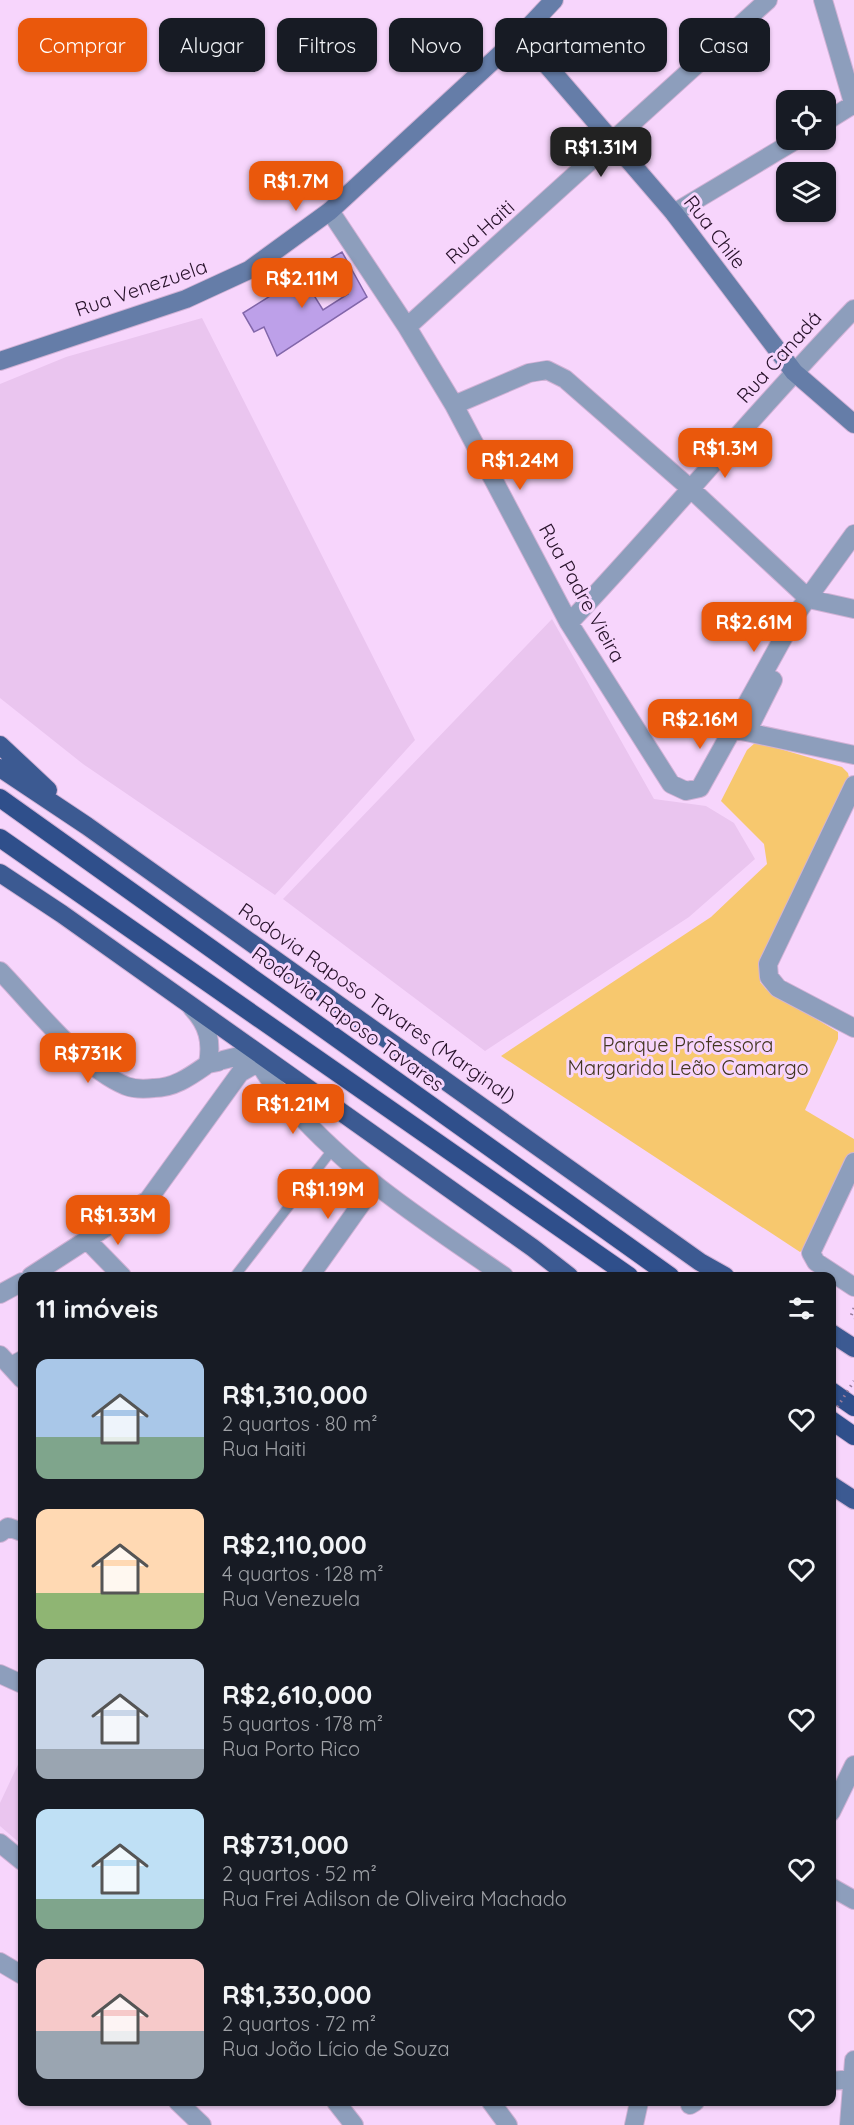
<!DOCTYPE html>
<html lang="pt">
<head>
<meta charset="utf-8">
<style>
  :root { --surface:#171b24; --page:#242831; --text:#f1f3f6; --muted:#9ea1a6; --accent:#ea580c }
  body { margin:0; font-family:Quicksand,sans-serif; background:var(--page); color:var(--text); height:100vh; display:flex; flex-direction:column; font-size:22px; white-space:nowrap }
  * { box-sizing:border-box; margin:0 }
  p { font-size:20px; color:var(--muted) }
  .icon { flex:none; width:33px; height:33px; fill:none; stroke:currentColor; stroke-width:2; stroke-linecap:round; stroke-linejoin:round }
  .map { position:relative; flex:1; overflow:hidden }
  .details { position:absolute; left:18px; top:1272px; width:818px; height:834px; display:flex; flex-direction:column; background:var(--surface); border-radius:12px; box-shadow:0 2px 4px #0004 }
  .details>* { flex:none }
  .banner { position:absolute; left:18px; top:18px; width:819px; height:54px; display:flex; gap:12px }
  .buttons { position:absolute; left:776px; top:90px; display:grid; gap:12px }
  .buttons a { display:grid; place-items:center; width:60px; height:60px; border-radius:12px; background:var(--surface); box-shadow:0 2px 4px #0004; font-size:30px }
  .price { position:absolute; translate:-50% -51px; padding:0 14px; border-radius:12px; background:var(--accent); color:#fff; font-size:20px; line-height:39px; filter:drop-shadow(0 2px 3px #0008) }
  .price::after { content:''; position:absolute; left:50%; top:36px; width:18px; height:14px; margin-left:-9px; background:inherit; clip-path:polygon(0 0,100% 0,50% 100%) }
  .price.current { background:#222; color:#fff }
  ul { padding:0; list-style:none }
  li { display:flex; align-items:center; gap:18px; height:150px; padding:0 18px }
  li span { display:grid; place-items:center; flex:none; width:168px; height:120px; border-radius:12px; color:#555 }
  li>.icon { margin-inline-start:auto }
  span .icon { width:72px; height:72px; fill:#fffc; stroke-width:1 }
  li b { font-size:26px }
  h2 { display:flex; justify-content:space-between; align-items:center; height:72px; padding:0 18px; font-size:26px }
  .pill { padding:0 21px; border-radius:12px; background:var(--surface); box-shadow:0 2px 4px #0004; font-size:21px; line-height:54px }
  .pill.current { background:var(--accent); color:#fff }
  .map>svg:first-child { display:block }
  .built { fill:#eac5ef }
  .green { fill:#f7c86e }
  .building { fill:#bda0e9; stroke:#8266aa; stroke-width:1.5 }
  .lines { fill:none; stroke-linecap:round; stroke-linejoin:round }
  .service-casing { stroke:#d1b2d6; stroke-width:11 }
  .minor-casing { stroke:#d1b2d6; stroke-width:20 }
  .secondary-casing { stroke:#d1b2d6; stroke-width:20 }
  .trunk-casing { stroke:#d1b2d6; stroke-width:20 }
  .motorway-casing { stroke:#d1b2d6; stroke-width:20 }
  .path { stroke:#987c9c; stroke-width:3; stroke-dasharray:1.5 4.5; stroke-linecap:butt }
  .service { stroke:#8d9ebc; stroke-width:9 }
  .minor { stroke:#8d9ebc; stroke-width:18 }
  .secondary { stroke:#657da8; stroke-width:18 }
  .trunk { stroke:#3c5a92; stroke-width:18 }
  .motorway { stroke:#2f4f8b; stroke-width:18 }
  .path-bridge { stroke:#987c9c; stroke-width:3; stroke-dasharray:1.5 4.5; stroke-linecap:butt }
  .labels { text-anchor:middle; stroke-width:6; stroke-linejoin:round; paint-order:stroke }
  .street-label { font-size:20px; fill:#261129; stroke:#f7d5fc }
  .park-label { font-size:20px; fill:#42351f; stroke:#f7d5fc }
</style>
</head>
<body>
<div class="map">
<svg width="854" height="2125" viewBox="0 0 854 2125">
  <rect width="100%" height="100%" fill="#f7d5fc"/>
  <path class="built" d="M202,318L415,740L275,895L83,764L0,698V384L66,357Z
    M552,619L654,799L706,806L734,823L755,859L689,917L485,1051L283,899Z
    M22,1756V1845L0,1826V1803Z"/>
  <path class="green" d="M756,742L842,767L848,773L850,782L760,972V982L766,989L838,1032V1039L805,1110L854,1139V1152L810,1244L800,1252L501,1056L711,917L767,864L764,844L721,801L747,750Z"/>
  <path class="building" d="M342,252L367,297L277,356L264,327L254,332L243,313L302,276L323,310L348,294L328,260Z"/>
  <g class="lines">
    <g class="service-casing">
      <path id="service" d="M235,1276L333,1149
        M7,1363L22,1355"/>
    </g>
    <g class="minor-casing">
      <path id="minor" d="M823,0L854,106
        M825,122L854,104
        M330,211L407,327L454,405L569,623L671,784L686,791L700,788L797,613L854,534
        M674,213L796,140
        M407,327L768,0
        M454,405L529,373L547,370L565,379L692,490L809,599L854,609
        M569,623C666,520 756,411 854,309
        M737,730L854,755
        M747,732L773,680
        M854,785L768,964L769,977L778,988L854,1028
        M0,971C35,1007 79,1066 126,1086C134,1089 146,1089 154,1088C175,1088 192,1075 208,1064
        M192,1008C208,1025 212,1041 208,1064L218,1062
        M223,1060L255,1052C263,1075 278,1090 293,1108C354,1177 430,1225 504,1276
        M854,1162L811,1253L816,1262L854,1287
        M87,1240L122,1276
        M31,1276L148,1200L240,1073L254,1065L269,1063
        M310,1276L374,1186
        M0,1294L22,1282
        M0,1355L22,1379
        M0,1533L8,1527L22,1532
        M0,1674L22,1684
        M831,1812L854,1765
        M0,1843L22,1861
        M831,1887L854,1900
        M0,1962L22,1975
        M831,2081L852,2079
        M178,2102L202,2125
        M336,2102L354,2125
        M491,2102L508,2125
        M690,2105L695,2102
        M634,2125L639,2102
        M849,2125L854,2060"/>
    </g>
    <g class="secondary-casing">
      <path id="secondary" d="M521,35L674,213L794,372L854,424
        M0,361L186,299L249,270L330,211L521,35L554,0"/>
    </g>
    <g class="trunk-casing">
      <path id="trunk" d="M0,745L48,790
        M0,768L87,826L700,1262L725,1276
        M0,873L62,914L533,1248L569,1276
        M831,1333L854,1348
        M831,1485L854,1500"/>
    </g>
    <g class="motorway-casing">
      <path id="motorway" d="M0,798L670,1276
        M0,838L629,1276
        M831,1391L854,1407
        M831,1420L854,1436"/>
    </g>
    <path class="path" d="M854,1308L851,1316L854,1318"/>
    <use href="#service" class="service"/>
    <use href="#minor" class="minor"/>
    <use href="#secondary" class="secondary"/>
    <use href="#trunk" class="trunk"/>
    <use href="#motorway" class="motorway"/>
    <path class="path-bridge" d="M831,1417L854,1381"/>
  </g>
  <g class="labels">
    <g class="street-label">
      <text transform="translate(480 232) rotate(-42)" y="7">Rua Haiti</text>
      <text transform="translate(715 232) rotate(52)" y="7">Rua Chile</text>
      <text transform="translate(141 288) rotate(-19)" y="7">Rua Venezuela</text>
      <text transform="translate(779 357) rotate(-48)" y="7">Rua Canadá</text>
      <text transform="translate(582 593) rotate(61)" y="7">Rua Padre Vieira</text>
      <text transform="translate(377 1003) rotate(35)" y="7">Rodovia Raposo Tavares (Marginal)</text>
      <text transform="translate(348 1019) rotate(36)" y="7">Rodovia Raposo Tavares</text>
    </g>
    <g class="park-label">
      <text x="688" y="1052">Parque Professora<tspan x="688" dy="23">Margarida Leão Camargo</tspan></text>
    </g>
  </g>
</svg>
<div class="buttons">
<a><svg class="icon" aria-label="locate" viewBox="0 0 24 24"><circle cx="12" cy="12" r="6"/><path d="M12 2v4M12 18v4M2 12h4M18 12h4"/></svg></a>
<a><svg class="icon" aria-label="layers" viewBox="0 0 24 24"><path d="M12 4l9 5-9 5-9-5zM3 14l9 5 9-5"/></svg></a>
</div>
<b class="price current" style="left:601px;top:178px">R$1.31M</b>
<b class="price" style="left:296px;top:212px">R$1.7M</b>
<b class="price" style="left:302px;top:309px">R$2.11M</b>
<b class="price" style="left:725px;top:479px">R$1.3M</b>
<b class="price" style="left:520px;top:491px">R$1.24M</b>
<b class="price" style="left:754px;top:653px">R$2.61M</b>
<b class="price" style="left:700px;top:750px">R$2.16M</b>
<b class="price" style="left:88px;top:1084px">R$731K</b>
<b class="price" style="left:293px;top:1135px">R$1.21M</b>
<b class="price" style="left:328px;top:1220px">R$1.19M</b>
<b class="price" style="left:118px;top:1246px">R$1.33M</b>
<div class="banner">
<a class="pill current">Comprar</a>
<a class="pill">Alugar</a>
<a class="pill">Filtros</a>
<a class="pill">Novo</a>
<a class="pill">Apartamento</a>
<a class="pill">Casa</a>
</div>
<section class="details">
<h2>11 imóveis<svg class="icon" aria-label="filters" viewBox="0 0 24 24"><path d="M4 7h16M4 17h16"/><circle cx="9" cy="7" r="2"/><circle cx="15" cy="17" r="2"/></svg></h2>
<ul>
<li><span style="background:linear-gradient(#a9c7e8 65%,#7fa58c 0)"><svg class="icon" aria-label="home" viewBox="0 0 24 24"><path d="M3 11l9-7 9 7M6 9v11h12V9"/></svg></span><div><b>R$1,310,000</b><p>2 quartos · 80 m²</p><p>Rua Haiti</p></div><svg class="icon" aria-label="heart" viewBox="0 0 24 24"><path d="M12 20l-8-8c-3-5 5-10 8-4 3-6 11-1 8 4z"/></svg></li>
<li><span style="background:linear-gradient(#ffd9b3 70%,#8fb573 0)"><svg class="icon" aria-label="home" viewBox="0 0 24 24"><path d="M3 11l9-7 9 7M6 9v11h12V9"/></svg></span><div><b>R$2,110,000</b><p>4 quartos · 128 m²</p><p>Rua Venezuela</p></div><svg class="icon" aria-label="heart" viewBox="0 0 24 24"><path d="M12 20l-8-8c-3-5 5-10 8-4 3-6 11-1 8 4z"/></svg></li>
<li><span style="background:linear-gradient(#c9d6e8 75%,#9aa5b1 0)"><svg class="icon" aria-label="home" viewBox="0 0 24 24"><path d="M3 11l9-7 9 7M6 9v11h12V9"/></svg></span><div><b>R$2,610,000</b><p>5 quartos · 178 m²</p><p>Rua Porto Rico</p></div><svg class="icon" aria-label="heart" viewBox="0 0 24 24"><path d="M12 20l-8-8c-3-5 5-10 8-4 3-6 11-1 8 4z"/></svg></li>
<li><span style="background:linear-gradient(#bfe0f5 75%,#7fa58c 0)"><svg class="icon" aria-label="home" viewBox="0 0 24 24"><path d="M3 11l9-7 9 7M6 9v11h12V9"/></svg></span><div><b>R$731,000</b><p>2 quartos · 52 m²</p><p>Rua Frei Adilson de Oliveira Machado</p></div><svg class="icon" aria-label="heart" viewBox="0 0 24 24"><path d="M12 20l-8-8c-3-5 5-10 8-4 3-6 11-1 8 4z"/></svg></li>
<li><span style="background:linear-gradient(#f6c9c9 60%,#9aa5b1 0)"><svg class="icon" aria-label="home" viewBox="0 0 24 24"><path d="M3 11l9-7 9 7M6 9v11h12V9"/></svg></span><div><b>R$1,330,000</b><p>2 quartos · 72 m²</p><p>Rua João Lício de Souza</p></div><svg class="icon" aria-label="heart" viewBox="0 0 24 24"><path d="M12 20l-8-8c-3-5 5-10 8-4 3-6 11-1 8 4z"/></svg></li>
</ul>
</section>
</div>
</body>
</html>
